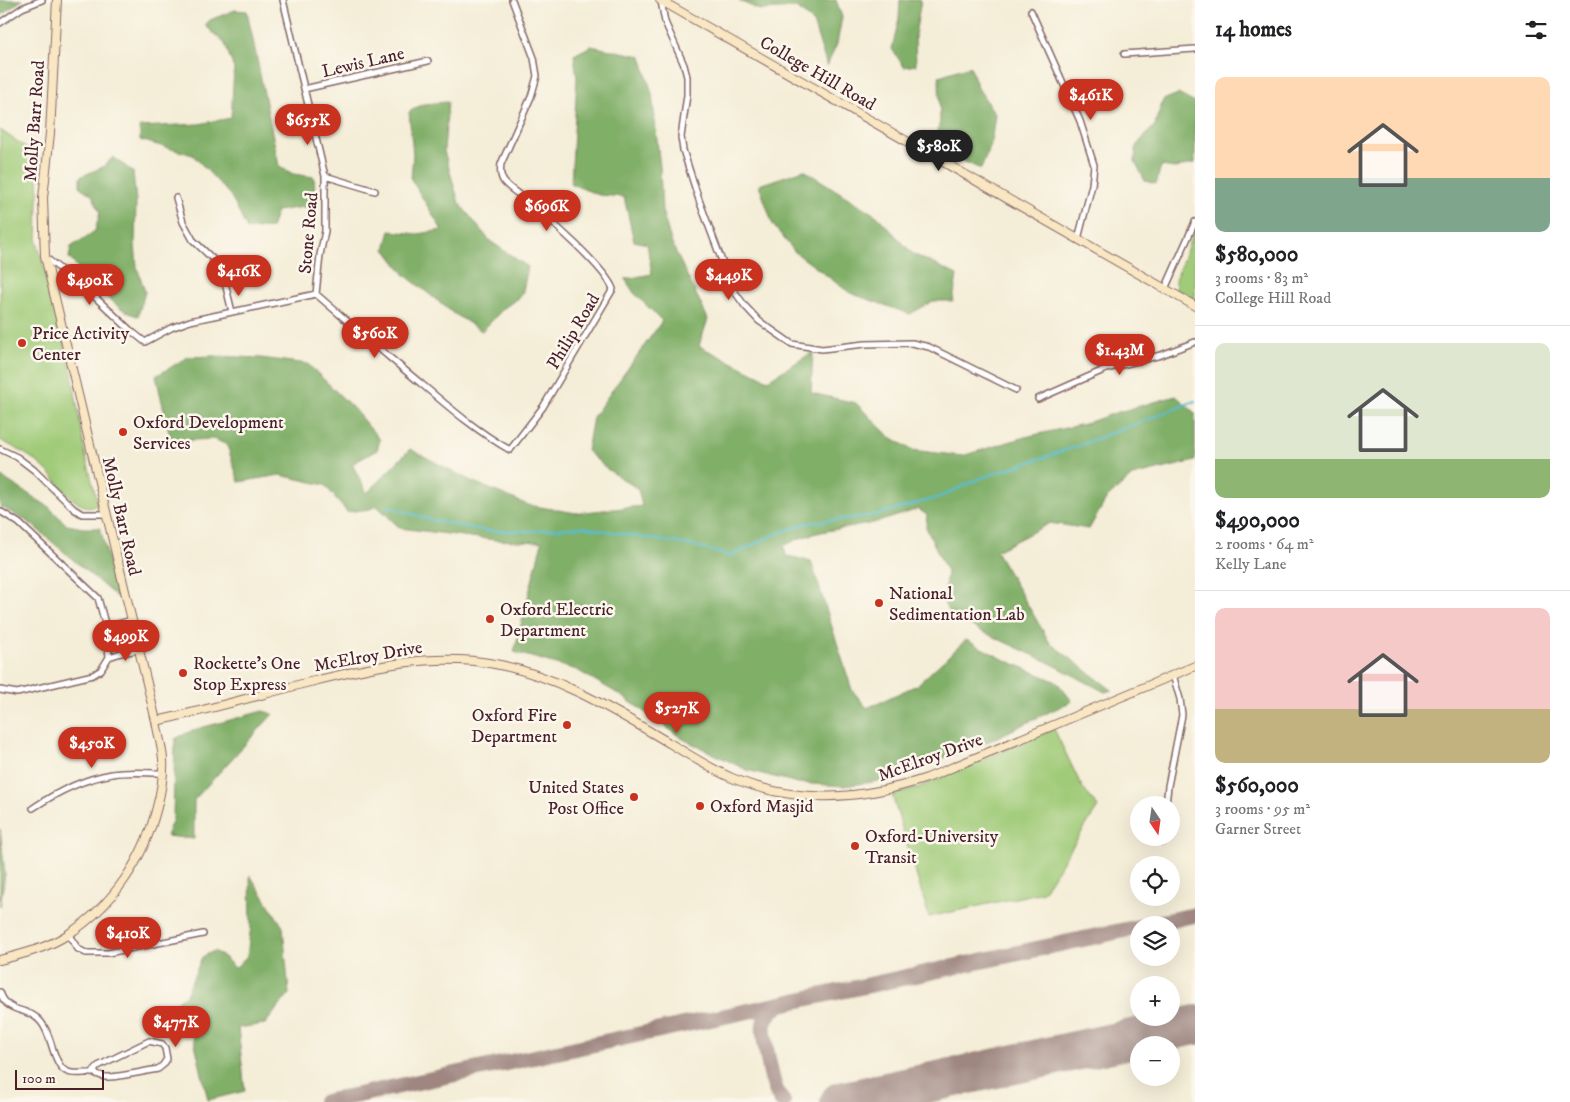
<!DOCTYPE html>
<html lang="en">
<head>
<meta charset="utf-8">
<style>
  :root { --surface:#fff; --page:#f6f6f6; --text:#202124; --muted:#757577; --line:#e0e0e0; --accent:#c8321e }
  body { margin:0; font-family:"IM FELL DW Pica",serif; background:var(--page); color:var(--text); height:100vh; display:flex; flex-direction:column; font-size:19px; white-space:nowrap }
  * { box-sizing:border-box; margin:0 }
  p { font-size:16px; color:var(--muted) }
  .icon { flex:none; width:28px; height:28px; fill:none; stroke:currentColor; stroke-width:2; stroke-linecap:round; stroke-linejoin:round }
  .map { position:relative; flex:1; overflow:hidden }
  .sheet { display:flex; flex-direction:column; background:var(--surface); width:375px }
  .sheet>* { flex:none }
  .needle { width:32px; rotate:167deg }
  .buttons { position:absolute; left:1130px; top:796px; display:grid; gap:10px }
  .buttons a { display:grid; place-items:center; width:50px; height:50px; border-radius:50%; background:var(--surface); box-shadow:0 5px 20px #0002; font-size:25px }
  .scale { position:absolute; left:15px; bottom:12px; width:89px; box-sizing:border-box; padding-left:5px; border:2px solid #4a1f2b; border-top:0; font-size:14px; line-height:18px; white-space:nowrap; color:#4a1f2b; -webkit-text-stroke:4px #fbf7ec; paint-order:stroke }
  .price { position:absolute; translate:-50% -42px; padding:0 11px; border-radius:18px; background:var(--accent); color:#fff; font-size:16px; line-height:32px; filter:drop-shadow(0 1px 2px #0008) }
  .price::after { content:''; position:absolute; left:50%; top:30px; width:15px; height:11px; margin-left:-8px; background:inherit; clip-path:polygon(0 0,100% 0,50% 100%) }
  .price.selected { background:#222; color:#fff }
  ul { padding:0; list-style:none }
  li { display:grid; align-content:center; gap:10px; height:265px; padding:0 20px }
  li+li { border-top:1px solid var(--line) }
  li span { display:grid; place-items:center; height:155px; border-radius:10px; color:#555 }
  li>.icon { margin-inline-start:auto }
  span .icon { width:90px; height:90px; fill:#fffc; stroke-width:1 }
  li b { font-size:21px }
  h2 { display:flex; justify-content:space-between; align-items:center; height:60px; padding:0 20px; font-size:21px }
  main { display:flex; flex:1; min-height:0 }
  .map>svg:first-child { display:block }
  .green { fill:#a0cb78; stroke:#757552 }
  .forest { fill:#80af68; stroke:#65674a }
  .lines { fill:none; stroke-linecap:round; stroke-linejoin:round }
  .stream { stroke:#54bed0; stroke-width:2 }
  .taxiway { stroke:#9f8681; stroke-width:16 }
  .runway { stroke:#9f8681; stroke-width:40 }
  .street-casing { stroke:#866767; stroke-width:8 }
  .secondary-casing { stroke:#866767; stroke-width:10 }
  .street { stroke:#fff; stroke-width:5 }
  .secondary { stroke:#f9e7c3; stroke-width:8 }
  .poi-dot { fill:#c8321e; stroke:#fbf7ec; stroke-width:2 }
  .labels { text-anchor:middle; stroke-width:5; stroke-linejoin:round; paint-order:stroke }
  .street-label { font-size:18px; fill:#4a1f2b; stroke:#fbf7ec }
  .poi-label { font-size:18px; fill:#4a1f2b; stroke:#fbf7ec; text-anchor:start }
</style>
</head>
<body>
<main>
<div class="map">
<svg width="1195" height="1102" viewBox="0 0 1195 1102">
  <rect width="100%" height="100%" fill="#fbf7ec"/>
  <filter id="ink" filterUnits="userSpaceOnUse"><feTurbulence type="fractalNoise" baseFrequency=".02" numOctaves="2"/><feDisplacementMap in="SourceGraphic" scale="10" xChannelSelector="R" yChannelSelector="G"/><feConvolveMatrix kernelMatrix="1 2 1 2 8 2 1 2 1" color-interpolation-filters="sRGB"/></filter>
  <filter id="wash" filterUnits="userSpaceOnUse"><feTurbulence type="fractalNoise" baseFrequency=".0096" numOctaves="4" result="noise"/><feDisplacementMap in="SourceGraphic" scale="20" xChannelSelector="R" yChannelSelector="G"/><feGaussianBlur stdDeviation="1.12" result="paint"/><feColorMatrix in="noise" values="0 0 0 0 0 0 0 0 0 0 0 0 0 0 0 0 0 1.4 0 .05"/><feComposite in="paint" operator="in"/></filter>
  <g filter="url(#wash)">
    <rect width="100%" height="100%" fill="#f4edd7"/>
    <path class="green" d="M0,130L39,156L37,242L71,368L85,453L98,505C92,506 88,508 82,505C69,500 55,477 43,467C30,455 15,448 0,440Z
      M1195,229V300L1176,289L1175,280Z
      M1054,729L1082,787L1098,807L1043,892L929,917L892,795L917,788Z"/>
    <path class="forest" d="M0,0H22L0,16Z
      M836,0L842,17L837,44L827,66L813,22L797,8L760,10L739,1Z
      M900,0H921L915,35L916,65L904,67L892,49L899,18Z
      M235,10L247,11L279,166L293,174L314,177L316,205L277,211L271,228L247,229L231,196L193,155L140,140V127L199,124L231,118L234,69L225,44L205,25L210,20Z
      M591,46L641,56L652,94L660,167L662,211L672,244L708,319L699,346L768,380L813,352L811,393L856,403L889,436L912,450L962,456L1025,437L1084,424L1115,413L1176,396L1195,413V461L1132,476L1107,498L1089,529L1050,523L996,551L1050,643L1112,690L1105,692L1050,663L981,631L952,615L943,602L947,572L926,527L927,515L918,509C903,514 889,519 873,523C842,530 813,529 784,546L786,556L811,561L852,690L867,708L917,685L966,640L1005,660L1057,682L1072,701L985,743L879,781L844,786L798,783L747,770L683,739L622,696L577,670L514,652L542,542L495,540L400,528L377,506L370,509L347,512L325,485L280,475L239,482L227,445L214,439L171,441L156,376L188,357L213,356L261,358L308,364L352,407L380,440L377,450L352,464L367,493L410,449L471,481L528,505L576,513L642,506L638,489L607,469L587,451L593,417L662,321L634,293L625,279L652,274L647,244L634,241L624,197L599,195L571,184L577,78L574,55Z
      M970,66L978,88L995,114L991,144L981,169L933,148L940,122L939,76Z
      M1178,94L1195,103V163L1175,168L1161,166L1156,184L1145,181L1135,161L1136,146L1155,125L1163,100Z
      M448,102L444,151L459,203L490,241L528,267L522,295L504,308L482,331L453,313L405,275L385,249L390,231L418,234L442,230L411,179L413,155L409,112L423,104Z
      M113,157L133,172L136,201L135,244L137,267L145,292L138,316C117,313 84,274 69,258L71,247L95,231L100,212L92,195L80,187V177L105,166Z
      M804,170L877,216L913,254L957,275L953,301H933L910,314L850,293L795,252L773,225L759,185Z
      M0,476L49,507L67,525L83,528H100L119,599L30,523L0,506Z
      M263,711L273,714L194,800V839L166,836L173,819L175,739L193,730Z
      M0,829L5,874L0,906Z
      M250,875L283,927L289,994L265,1024L238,1028L245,1091L208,1100L190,1022L176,1002L186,995L202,957L214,951L225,958L235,968L247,956L251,926Z"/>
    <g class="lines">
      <path class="stream" d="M387,506L431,520L488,531H530L582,527L695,546L730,556L775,534L808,523L875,515L937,498L981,478L1078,446L1195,401"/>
      <path class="taxiway" d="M1146,925L1195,915
        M781,1004C773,1009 766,1014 764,1024C762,1034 772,1083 777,1092C778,1096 781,1099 783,1102
        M325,1102L1139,927"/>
      <path class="runway" d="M840,1102L1195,1025"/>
    </g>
  </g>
  <g filter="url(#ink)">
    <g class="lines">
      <g class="street-casing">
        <path id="street" d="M283,0L325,176V231L320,255L316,294
          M661,1L665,22L684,65L687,77V95L681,137L683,150L699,200L732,288L745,306L759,321L792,344L822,349L865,344L912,343L929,347L1016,390
          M1031,11L1080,121L1094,165L1092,185L1078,239
          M0,23L22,8L42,0
          M1124,54L1195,49
          M304,89L428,61
          M325,176L375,191
          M45,257L95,297L130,330L145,342L171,328L190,321L232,312L226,287L218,264L193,240L183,222L176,198
          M1165,289L1195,222
          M232,312L316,294C352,325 387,356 424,386C451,409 478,432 510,450L543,407L613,289C606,269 549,219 531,204C523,197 511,190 504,182C500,176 500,170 501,164L531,97L537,76L534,58L512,0
          M1038,399L1106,369L1161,355L1195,342
          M0,449L17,457L34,470L74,509L82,514H106
          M0,511L19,523L98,598L106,627L109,657L101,670L93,675L17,693L0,690
          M106,627L132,620
          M109,657L121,653L138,650
          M1166,805L1168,786L1182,715L1180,699L1173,675
          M33,808C57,792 83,779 112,774C128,771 146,773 163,773
          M1163,842V838
          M68,934L78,949L86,953H108L203,934
          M0,992C7,1015 28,1006 41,1022C52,1035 51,1054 61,1067C69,1077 83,1072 94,1073C97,1074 101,1076 105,1077C116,1078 145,1071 158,1069L163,1065L167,1059L165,1048L162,1044L149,1041L98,1066L92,1073"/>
      </g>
      <g class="secondary-casing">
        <path id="secondary" d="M660,0L1195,306
          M156,721C208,710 259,695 310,682C371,667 432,652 495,664C560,676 615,711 671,744C691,756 711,769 732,778C797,805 862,800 927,778L1195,666
          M0,960C23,954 47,948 67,935C113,906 144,859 157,807C161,792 164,775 163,759C162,746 158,734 156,721L45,256L43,198L50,133L57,0"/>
      </g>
      <use href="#street" class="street"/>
      <use href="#secondary" class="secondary"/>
    </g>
  </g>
  <g class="poi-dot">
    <circle cx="22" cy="343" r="5"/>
    <circle cx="123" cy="432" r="5"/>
    <circle cx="879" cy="603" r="5"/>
    <circle cx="490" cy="619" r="5"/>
    <circle cx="183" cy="673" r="5"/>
    <circle cx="567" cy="725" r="5"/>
    <circle cx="634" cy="797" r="5"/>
    <circle cx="700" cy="806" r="5"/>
    <circle cx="855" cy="846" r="5"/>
  </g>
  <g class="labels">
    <g class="street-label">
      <text transform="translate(363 62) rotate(-13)" y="6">Lewis Lane</text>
      <text transform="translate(818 73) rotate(30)" y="6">College Hill Road</text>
      <text transform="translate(34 121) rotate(-86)" y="6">Molly Barr Road</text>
      <text transform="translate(308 233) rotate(-85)" y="6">Stone Road</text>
      <text transform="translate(573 331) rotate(-59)" y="6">Philip Road</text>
      <text transform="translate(122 516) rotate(77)" y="6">Molly Barr Road</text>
      <text transform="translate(368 656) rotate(-10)" y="6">McElroy Drive</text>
      <text transform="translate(930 757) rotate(-20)" y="6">McElroy Drive</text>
    </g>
    <g class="poi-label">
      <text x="32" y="339">Price Activity<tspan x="32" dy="21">Center</tspan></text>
      <text x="133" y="428">Oxford Development<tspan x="133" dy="21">Services</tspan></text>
      <text x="889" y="599">National<tspan x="889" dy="21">Sedimentation Lab</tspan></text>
      <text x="500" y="615">Oxford Electric<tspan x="500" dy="21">Department</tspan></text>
      <text x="193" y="669">Rockette's One<tspan x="193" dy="21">Stop Express</tspan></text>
      <text x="557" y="721" text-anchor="end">Oxford Fire<tspan x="557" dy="21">Department</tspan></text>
      <text x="624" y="793" text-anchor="end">United States<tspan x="624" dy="21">Post Office</tspan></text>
      <text x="710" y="812">Oxford Masjid</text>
      <text x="865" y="842">Oxford-University<tspan x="865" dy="21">Transit</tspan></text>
    </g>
  </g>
</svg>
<div class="buttons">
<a><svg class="needle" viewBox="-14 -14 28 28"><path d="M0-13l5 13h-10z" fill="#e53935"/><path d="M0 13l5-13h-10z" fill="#757577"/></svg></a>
<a><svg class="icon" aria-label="locate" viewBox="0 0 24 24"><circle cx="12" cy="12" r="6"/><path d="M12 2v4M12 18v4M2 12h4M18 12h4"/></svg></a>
<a><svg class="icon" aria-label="layers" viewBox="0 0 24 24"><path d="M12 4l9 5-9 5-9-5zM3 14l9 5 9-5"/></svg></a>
<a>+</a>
<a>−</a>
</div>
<div class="scale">100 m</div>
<b class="price" style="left:1091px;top:121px">$461K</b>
<b class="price" style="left:308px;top:146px">$655K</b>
<b class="price selected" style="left:939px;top:172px">$580K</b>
<b class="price" style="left:547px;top:232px">$696K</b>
<b class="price" style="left:239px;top:297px">$416K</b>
<b class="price" style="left:729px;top:301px">$449K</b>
<b class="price" style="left:90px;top:306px">$490K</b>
<b class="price" style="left:375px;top:359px">$560K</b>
<b class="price" style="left:1120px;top:376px">$1.43M</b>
<b class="price" style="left:126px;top:662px">$499K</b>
<b class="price" style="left:677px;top:734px">$527K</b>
<b class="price" style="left:92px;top:769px">$450K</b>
<b class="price" style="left:128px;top:959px">$410K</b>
<b class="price" style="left:176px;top:1048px">$477K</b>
</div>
<section class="sheet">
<h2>14 homes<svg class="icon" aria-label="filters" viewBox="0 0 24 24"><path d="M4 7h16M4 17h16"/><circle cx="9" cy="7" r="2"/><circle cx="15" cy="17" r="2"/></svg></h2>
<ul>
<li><span style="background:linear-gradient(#ffd9b3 65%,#7fa58c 0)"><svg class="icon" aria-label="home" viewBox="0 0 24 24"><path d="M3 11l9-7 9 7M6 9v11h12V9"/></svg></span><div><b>$580,000</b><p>3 rooms · 83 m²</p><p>College Hill Road</p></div></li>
<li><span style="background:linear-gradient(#dfe7d0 75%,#8fb573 0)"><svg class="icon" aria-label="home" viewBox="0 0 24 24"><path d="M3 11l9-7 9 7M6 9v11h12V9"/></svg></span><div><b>$490,000</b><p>2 rooms · 64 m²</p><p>Kelly Lane</p></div></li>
<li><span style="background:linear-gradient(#f6c9c9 65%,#c2b280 0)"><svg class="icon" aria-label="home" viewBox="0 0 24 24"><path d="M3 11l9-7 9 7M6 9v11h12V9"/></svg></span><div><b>$560,000</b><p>3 rooms · 95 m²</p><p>Garner Street</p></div></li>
</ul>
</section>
</main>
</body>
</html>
